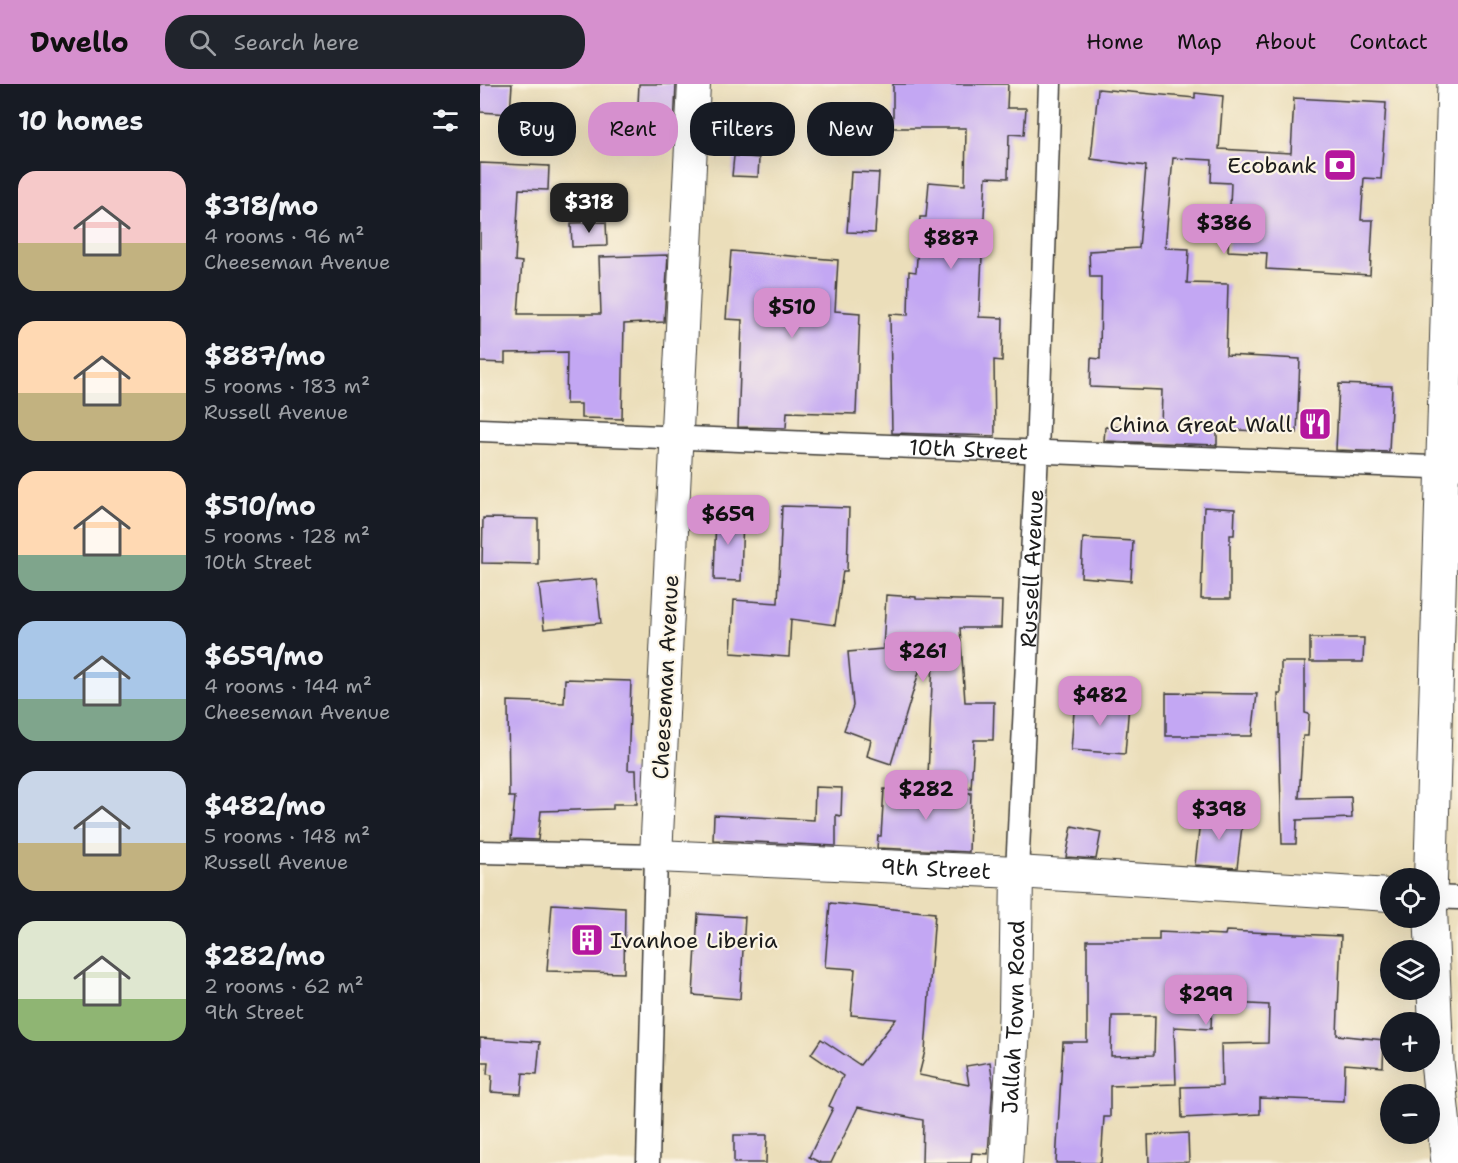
<!DOCTYPE html>
<html lang="en">
<head>
<meta charset="utf-8">
<style>
  :root { --surface:#171b24; --page:#20242c; --text:#f1f3f6; --muted:#9ea1a6; --accent:#d690ce }
  body { margin:0; font-family:"Shantell Sans",sans-serif; background:var(--page); color:var(--text); height:100vh; display:flex; flex-direction:column; font-size:22px; white-space:nowrap }
  * { box-sizing:border-box; margin:0 }
  p { font-size:20px; color:var(--muted) }
  .icon { flex:none; width:33px; height:33px; fill:none; stroke:currentColor; stroke-width:2; stroke-linecap:round; stroke-linejoin:round }
  .map { position:relative; flex:1; overflow:hidden }
  .panel { display:flex; flex-direction:column; background:var(--surface); width:480px }
  .panel>* { flex:none }
  .banner { position:absolute; left:18px; top:18px; width:570px; height:54px; display:flex; gap:12px }
  .tools { position:absolute; left:900px; top:784px; display:grid; gap:12px }
  .tools a { display:grid; place-items:center; width:60px; height:60px; border-radius:50%; background:var(--surface); box-shadow:0 6px 24px #0002; font-size:30px }
  .price { position:absolute; translate:-50% -51px; padding:0 14px; border-radius:12px; background:var(--accent); color:#111; font-size:20px; line-height:39px; filter:drop-shadow(0 2px 3px #0008) }
  .price::after { content:''; position:absolute; left:50%; top:36px; width:18px; height:14px; margin-left:-9px; background:inherit; clip-path:polygon(0 0,100% 0,50% 100%) }
  .price.selected { background:#222; color:#fff }
  ul { padding:0; list-style:none }
  li { display:flex; align-items:center; gap:18px; height:150px; padding:0 18px }
  li span { display:grid; place-items:center; flex:none; width:168px; height:120px; border-radius:18px; color:#555 }
  li>.icon { margin-inline-start:auto }
  span .icon { width:72px; height:72px; fill:#fffc; stroke-width:1 }
  li b { font-size:26px }
  h2 { display:flex; justify-content:space-between; align-items:center; height:72px; padding:0 18px; font-size:26px }
  .pill { padding:0 21px; border-radius:24px; background:var(--surface); box-shadow:0 6px 24px #0002; font-size:21px; line-height:54px }
  .pill.selected { background:var(--accent); color:#111 }
  header { display:flex; align-items:center; gap:36px; box-sizing:border-box; height:84px; padding:0 30px; background:var(--accent); color:#111 }
  header strong { font-size:28px }
  nav { display:flex; gap:33px; margin-inline-start:auto; font-size:21px }
  .search { width:420px; height:54px; background:var(--page); display:flex; align-items:center; gap:15px; box-sizing:border-box; padding:0 21px; border-radius:24px; color:var(--muted); font-size:22px }
  main { display:flex; flex:1; min-height:0 }
  .map>svg:first-child { display:block }
  .building { fill:#c3a7f3; fill-rule:evenodd }
  .lines { fill:none; stroke-linecap:round; stroke-linejoin:round }
  .street-casing { stroke:#3b3934; stroke-width:25 }
  .secondary-casing { stroke:#3b3934; stroke-width:34 }
  .highway-casing { stroke:#3b3934; stroke-width:35 }
  .street { stroke:#fff; stroke-width:22 }
  .secondary { stroke:#fff; stroke-width:32 }
  .highway { stroke:#fff; stroke-width:33 }
  .labels { text-anchor:middle; stroke-width:4.5; stroke-linejoin:round; paint-order:stroke }
  .poi-label { font-size:22px; fill:#1c1c1c; stroke:#fcf5e5; text-anchor:end }
  .street-label { font-size:22px; fill:#1c1c1c; stroke:#fcf5e5 }
</style>
</head>
<body>
<header>
<strong>Dwello</strong>
<div class="search"><svg class="icon" aria-label="search" viewBox="0 0 24 24"><circle cx="10" cy="10" r="6"/><path d="M15 15l6 6"/></svg>Search here</div>
<nav><a>Home</a><a>Map</a><a>About</a><a>Contact</a></nav>
</header>
<main>
<section class="panel">
<h2>10 homes<svg class="icon" aria-label="filters" viewBox="0 0 24 24"><path d="M4 7h16M4 17h16"/><circle cx="9" cy="7" r="2"/><circle cx="15" cy="17" r="2"/></svg></h2>
<ul>
<li><span style="background:linear-gradient(#f6c9c9 60%,#c2b280 0)"><svg class="icon" aria-label="home" viewBox="0 0 24 24"><path d="M3 11l9-7 9 7M6 9v11h12V9"/></svg></span><div><b>$318/mo</b><p>4 rooms · 96 m²</p><p>Cheeseman Avenue</p></div></li>
<li><span style="background:linear-gradient(#ffd9b3 60%,#c2b280 0)"><svg class="icon" aria-label="home" viewBox="0 0 24 24"><path d="M3 11l9-7 9 7M6 9v11h12V9"/></svg></span><div><b>$887/mo</b><p>5 rooms · 183 m²</p><p>Russell Avenue</p></div></li>
<li><span style="background:linear-gradient(#ffd9b3 70%,#7fa58c 0)"><svg class="icon" aria-label="home" viewBox="0 0 24 24"><path d="M3 11l9-7 9 7M6 9v11h12V9"/></svg></span><div><b>$510/mo</b><p>5 rooms · 128 m²</p><p>10th Street</p></div></li>
<li><span style="background:linear-gradient(#a9c7e8 65%,#7fa58c 0)"><svg class="icon" aria-label="home" viewBox="0 0 24 24"><path d="M3 11l9-7 9 7M6 9v11h12V9"/></svg></span><div><b>$659/mo</b><p>4 rooms · 144 m²</p><p>Cheeseman Avenue</p></div></li>
<li><span style="background:linear-gradient(#c9d6e8 60%,#c2b280 0)"><svg class="icon" aria-label="home" viewBox="0 0 24 24"><path d="M3 11l9-7 9 7M6 9v11h12V9"/></svg></span><div><b>$482/mo</b><p>5 rooms · 148 m²</p><p>Russell Avenue</p></div></li>
<li><span style="background:linear-gradient(#dfe7d0 65%,#8fb573 0)"><svg class="icon" aria-label="home" viewBox="0 0 24 24"><path d="M3 11l9-7 9 7M6 9v11h12V9"/></svg></span><div><b>$282/mo</b><p>2 rooms · 62 m²</p><p>9th Street</p></div></li>
</ul>
</section>
<div class="map">
<svg width="978" height="1079" viewBox="0 0 978 1079">
  <rect width="100%" height="100%" fill="#fcf5e5"/>
  <filter id="ink" filterUnits="userSpaceOnUse"><feTurbulence type="fractalNoise" baseFrequency=".0167" numOctaves="2"/><feDisplacementMap in="SourceGraphic" scale="12" xChannelSelector="R" yChannelSelector="G"/><feConvolveMatrix kernelMatrix="1 2 1 2 8 2 1 2 1" color-interpolation-filters="sRGB"/></filter>
  <filter id="wash" filterUnits="userSpaceOnUse"><feTurbulence type="fractalNoise" baseFrequency=".008" numOctaves="4" result="noise"/><feDisplacementMap in="SourceGraphic" scale="24" xChannelSelector="R" yChannelSelector="G"/><feGaussianBlur stdDeviation="1.35" result="paint"/><feColorMatrix in="noise" values="0 0 0 0 0 0 0 0 0 0 0 0 0 0 0 0 0 1.4 0 .05"/><feComposite in="paint" operator="in"/></filter>
  <g filter="url(#wash)">
    <rect width="100%" height="100%" fill="#ebdeba"/>
    <g id="blocks">
      <path class="building" d="M0,0H32L30,30L0,28Z
        M159,0H196L194,43L157,41Z
        M413,0H528L527,24H546L544,51L529,50L528,94L506,93L499,233L523,234L522,277L514,276L515,352L412,349L410,230L428,231L429,187L436,188L440,133H446L449,98L485,101L486,44H413Z
        M618,5L715,14V9L743,12L739,65L811,69L814,14L906,19L901,95L884,94L881,136H893L890,191L786,185L787,169L748,167L751,99L731,98L732,76L693,74L685,164L709,165L707,199L748,200L746,271L820,275L817,349L737,345V361L624,357L625,343L681,344L682,306L610,303L611,274L620,275L621,193H610L609,167L659,164L666,82L611,75Z
        M254,72L279,74L278,93L252,92Z
        M0,79L69,82L68,106L39,105L35,177L42,178L38,230H121L119,173L188,171L184,238L144,240L142,335L101,334V320H86L87,268L25,269V279L0,278Z
        M371,88L399,89L395,149L367,148Z
        M126,138L127,162L92,163L91,139Z
        M251,167L358,176L355,227L380,229L376,330L307,328L306,344L258,343L262,236L246,235Z
        M859,300L912,302L909,368L856,366Z
        M302,422L369,424L367,487H363L355,541L311,535L309,573L251,569L254,516L298,519Z
        M724,423L755,425L754,451H750V515H721Z
        M236,428L263,429L261,497L234,496Z
        M3,434L58,435V480L2,479Z
        M603,454L653,457L651,497L601,493Z
        M116,495L121,539L64,545L59,501Z
        M406,511L436,513V515L522,517L521,544H480L485,618H514L513,656H494L491,705L448,692L454,553L450,552L411,680L387,672L391,656L364,646L373,622L368,568L403,565Z
        M830,554H884L883,578H830Z
        M801,578H825V629L829,630L828,652H823L819,714L871,713L872,734L817,736L816,760H802L798,610H801Z
        M85,595L151,597L148,686H156L157,720H133V725L61,727L58,756L31,755L35,713H29L28,617L84,619Z
        M686,609L777,610L772,652H686Z
        M595,615L649,620L645,670L591,666Z
        M335,703L362,704L361,732L356,731V762L233,756L234,731L334,736Z
        M404,705L491,709L489,768L397,764L398,752H401Z
        M721,729L763,734L757,784L715,781Z
        M592,742L621,748L616,775L586,773Z
        M350,819L455,829L445,967L439,991L489,1001L486,982L510,978L513,999L508,1070L492,1069L491,1079H442L443,1036L378,1023L351,1079H341L329,1073L353,1024L349,1022L363,992L331,970L341,955L380,981L416,935L371,931L375,885L345,883Z
        M72,820L145,824L144,889L67,887Z
        M218,830L265,833L260,915L213,911Z
        M746,847L861,852L857,951L904,956L903,983L865,980L864,1017L780,1014V1030L702,1034L701,1003L742,1002L741,960L788,959L789,921L732,918L731,945L694,943L696,1000L630,1002V1033H624L621,1079H576L583,958H607V856H679V848L745,851ZM632,932H675L674,971L631,972Z
        M0,954L60,958L57,990L43,989L41,1010L11,1008L12,991L7,990L8,978H0Z
        M708,1049L709,1078L669,1079L668,1051Z
        M254,1051H287L286,1079H254Z"/>
    </g>
  </g>
  <g filter="url(#ink)">
    <use href="#blocks" fill-opacity="0" stroke="#3b3934" stroke-width="1.5"/>
    <g class="lines">
      <g class="street-casing">
        <g id="street">
          <path id="s1" d="M0,346L977,384"/>
          <path d="M0,768L176,772L168,1079"/>
          <path id="s2" d="M537,788L557,368L570,0"/>
          <path d="M950,813L978,814"/>
        </g>
      </g>
      <g class="secondary-casing">
        <g id="secondary">
          <path id="s3" d="M214,0L176,772L537,788L910,811"/>
          <path id="s4" d="M526,1079L535,927L537,788"/>
        </g>
      </g>
      <g class="highway-casing">
        <path id="highway" d="M950,813L974,0
          M950,813L957,978L968,1079"/>
      </g>
      <use href="#street" class="street"/>
      <use href="#secondary" class="secondary"/>
      <use href="#highway" class="highway"/>
    </g>
  </g>
  <defs>
    <g id="bank-square" transform="scale(1.725)"><rect x="-9" y="-9" width="18" height="18" rx="4" fill="#b5179e" stroke="#fcf5e5"/><path d="M-6-4H6V4H-6ZM0-2.3a2.3 2.3 0 1 0 0 4.6a2.3 2.3 0 1 0 0-4.6Z" fill="#fff"/></g>
    <g id="restaurant-square" transform="scale(1.725)"><rect x="-9" y="-9" width="18" height="18" rx="4" fill="#b5179e" stroke="#fcf5e5"/><path d="M-5-6h1v4h1v-4h1v4h1v-4h1v5L-1.5 .5V6h-2V.5L-5-1ZM5-6V6H3V1.5H1.5Q1.5-4 5-6Z" fill="#fff"/></g>
    <g id="building-square" transform="scale(1.725)"><rect x="-9" y="-9" width="18" height="18" rx="4" fill="#b5179e" stroke="#fcf5e5"/><path d="M-4-6H4V6H1V3H-1V6H-4ZM-2.5-4.3h1.7v1.8h-1.7ZM.8-4.3h1.7v1.8H.8ZM-2.5-1h1.7V.8h-1.7ZM.8-1h1.7V.8H.8Z" fill="#fff"/></g>
  </defs>
  <g fill-rule="evenodd">
    <use href="#bank-square" x="860" y="81"/>
    <use href="#restaurant-square" x="835" y="340"/>
    <use href="#building-square" x="107" y="856"/>
  </g>
  <g class="labels">
    <g class="poi-label">
      <text x="837" y="89">Ecobank</text>
      <text x="812" y="348">China Great Wall</text>
      <text x="130" y="864" text-anchor="start">Ivanhoe Liberia</text>
    </g>
    <g class="street-label">
      <text dy="8" stroke="none"><textPath href="#s1" startOffset="489">10th Street</textPath></text>
      <text dy="8" stroke="none"><textPath href="#s2" startOffset="304">Russell Avenue</textPath></text>
      <text transform="translate(185 593) rotate(-87)" y="8">Cheeseman Avenue</text>
      <text dy="8" stroke="none"><textPath href="#s3" startOffset="1053">9th Street</textPath></text>
      <text dy="8" stroke="none"><textPath href="#s4" startOffset="146">Jallah Town Road</textPath></text>
    </g>
  </g>
</svg>
<div class="tools">
<a><svg class="icon" aria-label="locate" viewBox="0 0 24 24"><circle cx="12" cy="12" r="6"/><path d="M12 2v4M12 18v4M2 12h4M18 12h4"/></svg></a>
<a><svg class="icon" aria-label="layers" viewBox="0 0 24 24"><path d="M12 4l9 5-9 5-9-5zM3 14l9 5 9-5"/></svg></a>
<a>+</a>
<a>−</a>
</div>
<b class="price selected" style="left:109px;top:150px">$318</b>
<b class="price" style="left:744px;top:171px">$386</b>
<b class="price" style="left:471px;top:186px">$887</b>
<b class="price" style="left:312px;top:255px">$510</b>
<b class="price" style="left:248px;top:462px">$659</b>
<b class="price" style="left:443px;top:599px">$261</b>
<b class="price" style="left:620px;top:643px">$482</b>
<b class="price" style="left:446px;top:737px">$282</b>
<b class="price" style="left:739px;top:757px">$398</b>
<b class="price" style="left:726px;top:942px">$299</b>
<div class="banner">
<a class="pill">Buy</a>
<a class="pill selected">Rent</a>
<a class="pill">Filters</a>
<a class="pill">New</a>
</div>
</div>
</main>
</body>
</html>
